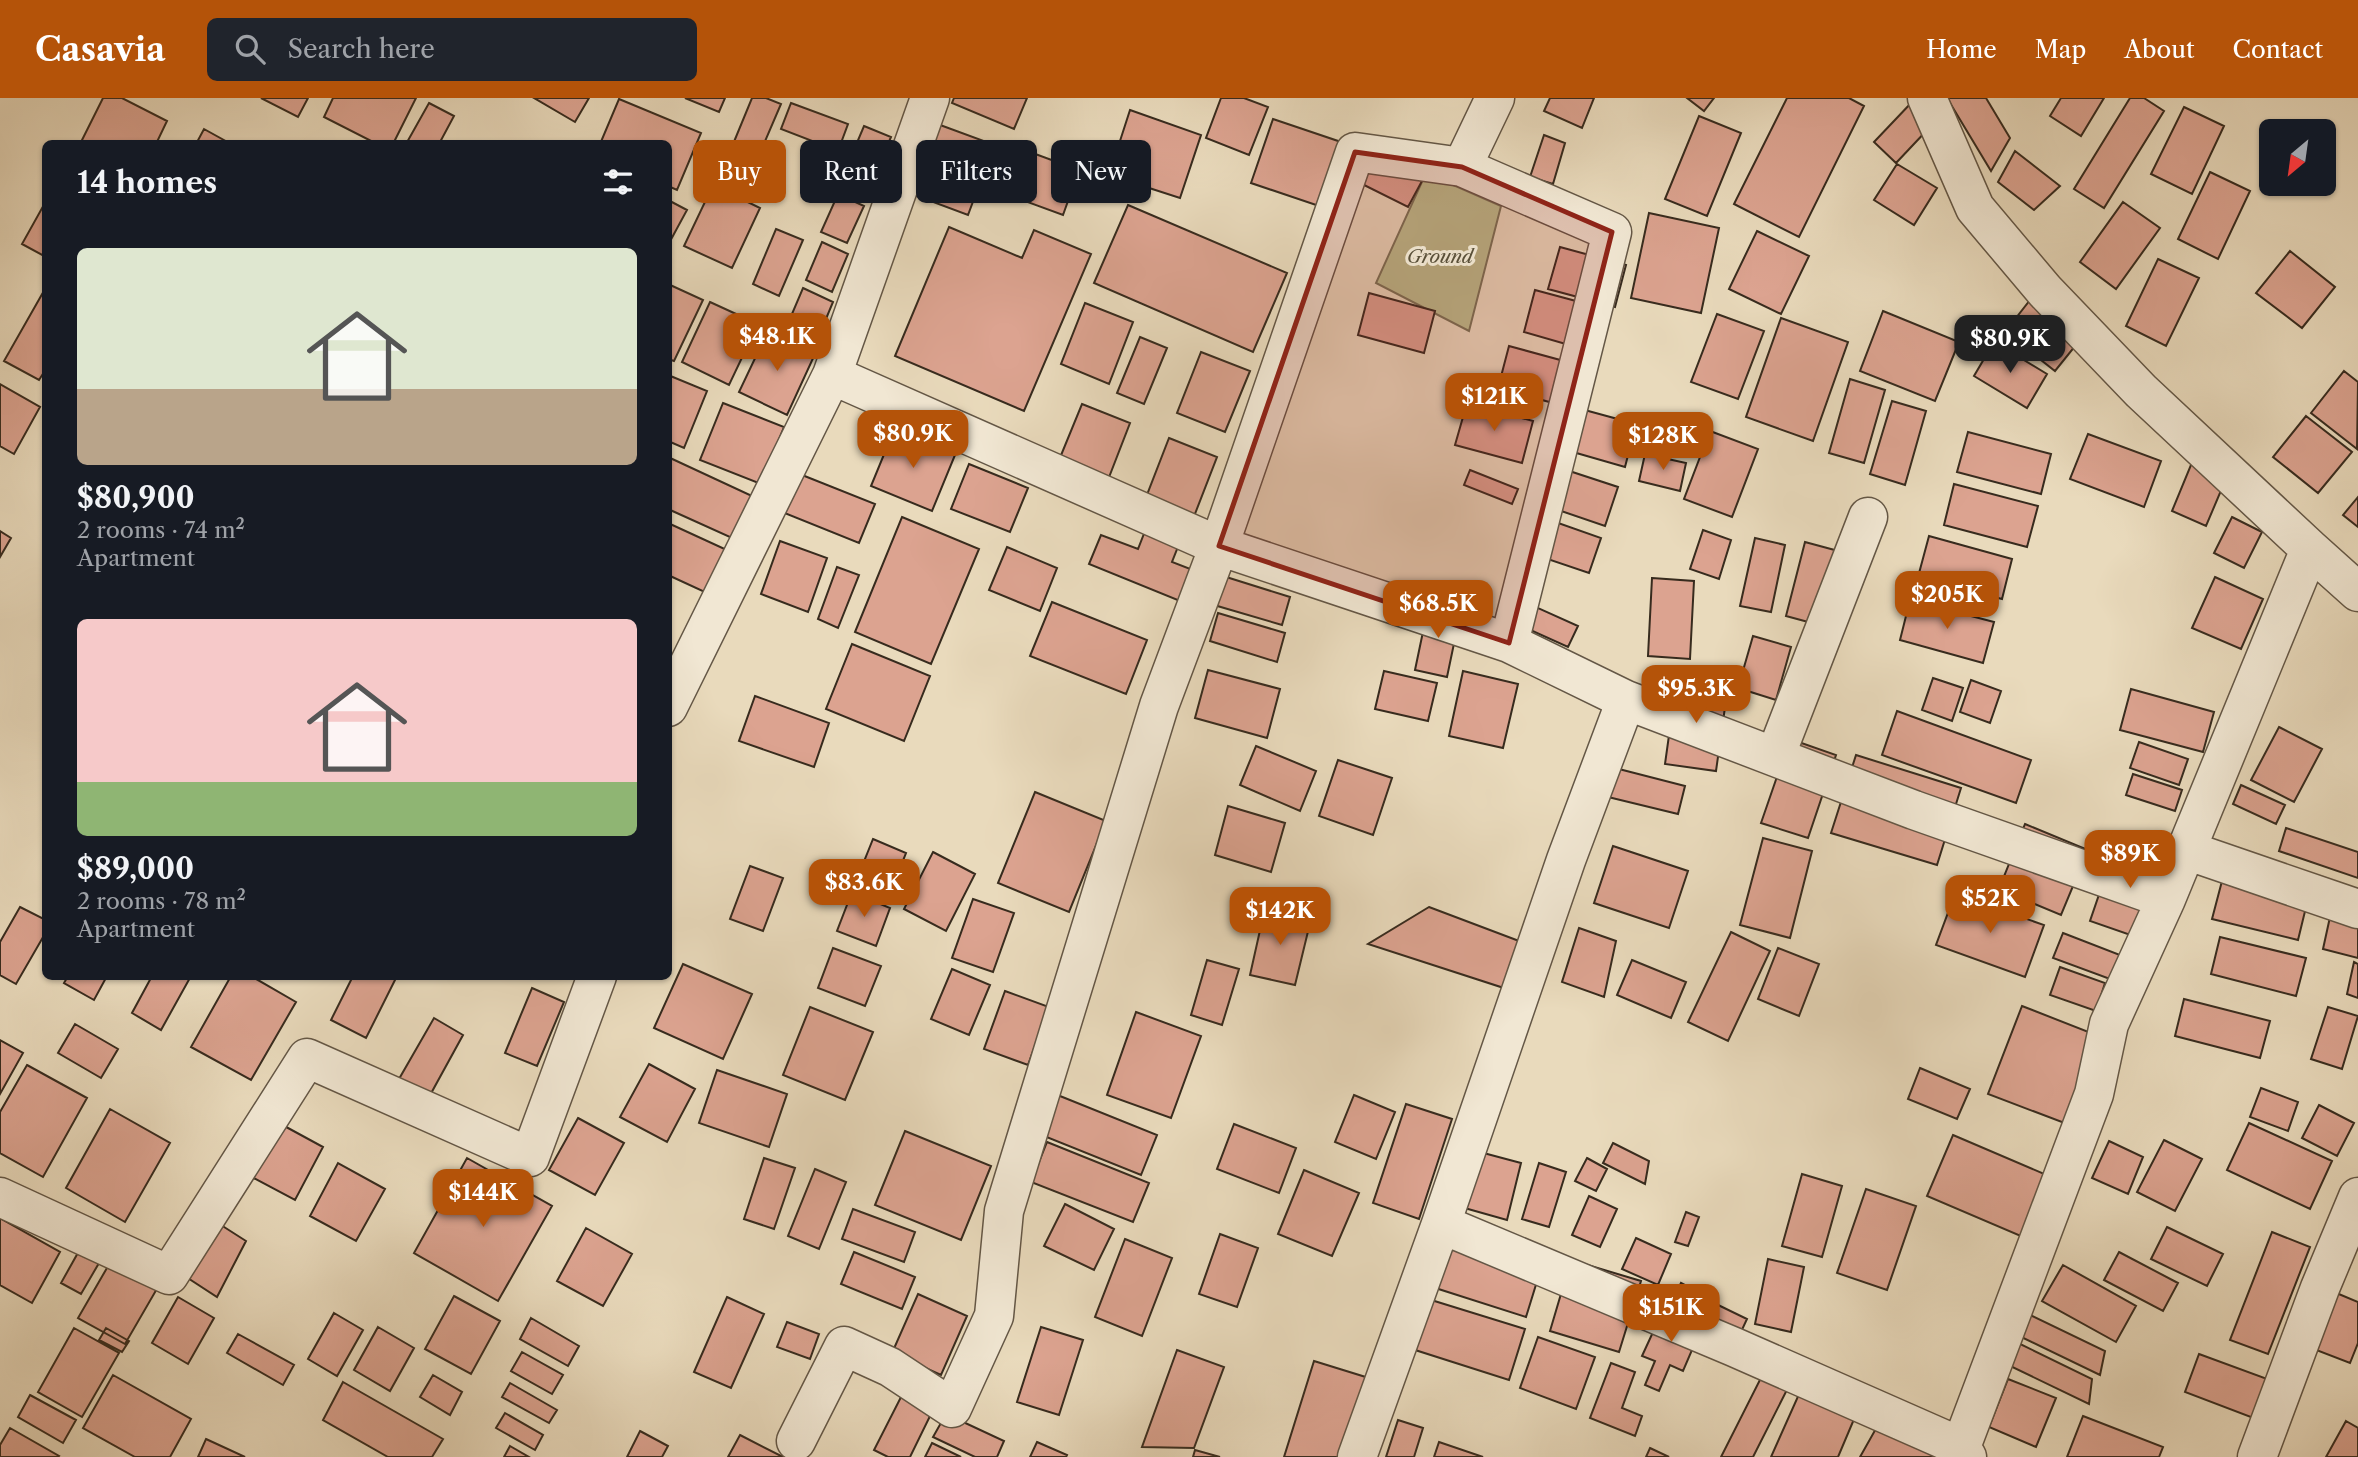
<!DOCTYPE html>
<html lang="en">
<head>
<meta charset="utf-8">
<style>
  :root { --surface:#171b24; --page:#20242c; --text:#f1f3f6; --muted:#9ea1a6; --accent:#b45309 }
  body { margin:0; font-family:"Libre Caslon Text",serif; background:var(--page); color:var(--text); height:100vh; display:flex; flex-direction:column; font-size:26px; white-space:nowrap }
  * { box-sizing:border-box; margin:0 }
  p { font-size:23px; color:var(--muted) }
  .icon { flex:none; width:38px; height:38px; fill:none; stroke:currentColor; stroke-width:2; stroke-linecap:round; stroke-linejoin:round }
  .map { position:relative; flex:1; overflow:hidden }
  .details { position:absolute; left:42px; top:42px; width:630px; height:840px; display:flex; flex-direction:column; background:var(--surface); border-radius:10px; box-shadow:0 2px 5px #0004 }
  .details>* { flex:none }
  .hud { position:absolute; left:693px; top:42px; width:665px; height:63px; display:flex; gap:14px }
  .needle { width:46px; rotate:209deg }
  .buttons { position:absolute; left:2259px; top:21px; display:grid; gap:14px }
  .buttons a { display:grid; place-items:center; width:77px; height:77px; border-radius:10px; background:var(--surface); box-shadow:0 2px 5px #0004; font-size:35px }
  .price { position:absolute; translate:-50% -60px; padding:0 16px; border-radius:14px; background:var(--accent); color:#fff; font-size:23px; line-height:46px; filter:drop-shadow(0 2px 4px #0008) }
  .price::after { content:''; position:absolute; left:50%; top:42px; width:21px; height:16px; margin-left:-10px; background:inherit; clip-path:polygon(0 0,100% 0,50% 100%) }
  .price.selected { background:#222; color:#fff }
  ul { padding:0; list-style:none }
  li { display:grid; align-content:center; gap:14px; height:371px; padding:0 35px }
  li span { display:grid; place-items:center; height:217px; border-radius:10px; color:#555 }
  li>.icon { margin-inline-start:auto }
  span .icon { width:126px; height:126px; fill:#fffc; stroke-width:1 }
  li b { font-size:30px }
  h2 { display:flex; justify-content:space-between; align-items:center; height:84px; padding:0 35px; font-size:30px }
  .chip { padding:0 24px; border-radius:10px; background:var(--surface); box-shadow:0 2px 5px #0004; font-size:24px; line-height:63px }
  .chip.selected { background:var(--accent); color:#fff }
  header { display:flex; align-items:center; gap:42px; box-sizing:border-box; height:98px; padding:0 35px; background:var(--accent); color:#fff }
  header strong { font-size:33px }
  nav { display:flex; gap:38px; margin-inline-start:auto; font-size:24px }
  .search { width:490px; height:63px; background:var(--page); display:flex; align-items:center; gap:18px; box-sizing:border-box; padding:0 24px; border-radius:10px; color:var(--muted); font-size:26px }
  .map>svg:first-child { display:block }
  .green { fill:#bbbe8d; stroke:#797456; stroke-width:2 }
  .building { fill:#dca390; stroke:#372b1e; stroke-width:2 }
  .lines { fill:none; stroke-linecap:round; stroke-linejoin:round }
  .minor-casing { stroke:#645746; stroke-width:41 }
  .minor { stroke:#f1e7d3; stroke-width:38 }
  .marked { fill:#8f2418; fill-opacity:0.2; stroke:#8f2418; stroke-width:5; stroke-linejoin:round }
  .labels { text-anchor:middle; stroke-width:6; stroke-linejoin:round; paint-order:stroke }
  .park-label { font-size:19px; font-style:italic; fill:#58503a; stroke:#f1e7d3 }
</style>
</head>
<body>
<header>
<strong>Casavia</strong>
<div class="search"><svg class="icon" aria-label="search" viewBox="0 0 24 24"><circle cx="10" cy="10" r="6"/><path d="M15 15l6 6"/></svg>Search here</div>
<nav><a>Home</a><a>Map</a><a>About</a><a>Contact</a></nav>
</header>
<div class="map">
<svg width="2358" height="1359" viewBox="0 0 2358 1359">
  <rect width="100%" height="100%" fill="#e9dabc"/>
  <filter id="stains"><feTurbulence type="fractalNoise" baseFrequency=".00286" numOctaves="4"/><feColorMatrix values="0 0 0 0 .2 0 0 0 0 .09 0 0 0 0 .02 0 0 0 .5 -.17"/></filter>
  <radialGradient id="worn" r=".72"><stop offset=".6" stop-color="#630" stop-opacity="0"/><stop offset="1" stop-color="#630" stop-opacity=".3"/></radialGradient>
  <path class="green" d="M1426,75L1501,108L1469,233L1376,185Z"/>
  <path class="building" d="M103,0H122L167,23L156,46H80Z
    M261,0H308L298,19Z
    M333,0H416L393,46H377L324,19Z
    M534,0H589L575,24Z
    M685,0H725L719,14Z
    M752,0H766L781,6L757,62L731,51Z
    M954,0H1027L1014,31L952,5Z
    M1221,0H1244L1268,9L1249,57L1206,40Z
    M1550,0H1594L1582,30L1544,13Z
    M1687,0H1714L1704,13Z
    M1787,0H1849L1864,8L1799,139L1734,106Z
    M1947,0H1986L2010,40L1991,73Z
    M2061,0H2104L2081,38L2050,18Z
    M2130,0H2144L2164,13L2104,110L2074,91Z
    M619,1L701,35L677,92L668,88V46H600Z
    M1913,3L1929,30L1896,65L1874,44Z
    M429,5L454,18L439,46H406Z
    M791,5L848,26L838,53L781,31Z
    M2184,9L2224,28L2192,96L2151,76Z
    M1130,12L1201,37L1180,100L1109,77Z
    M1699,18L1741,35L1707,118L1665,101Z
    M1273,21L1344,45L1322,109L1251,85Z
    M932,24L992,46L980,78L921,57Z
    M864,28L891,39L875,76L848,66Z
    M204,31L231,46H196Z
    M1544,37L1565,45L1553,86L1530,79Z
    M1019,50L1079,72L1063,117L1003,95Z
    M2015,53L2060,88L2034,112L1998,84Z
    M1373,58L1422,83L1408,109L1360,85Z
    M1897,66L1937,90L1914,127L1874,102Z
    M919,68L978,90L968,117L909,95Z
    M2210,74L2250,93L2218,161L2178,141Z
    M713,87L760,110L732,170L684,148Z
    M838,96L864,108L847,145L821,134Z
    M668,102L687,112L668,147Z
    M46,103V159L22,146Z
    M2123,104L2160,130L2116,191L2080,164Z
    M1128,107L1287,175L1253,254L1094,185Z
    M1649,115L1719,130L1701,215L1631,200Z
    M949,129L1022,160L1034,132L1091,156L1024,313L895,258Z
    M776,131L803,142L779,198L753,186Z
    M1757,133L1809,158L1781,216L1729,191Z
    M822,144L848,156L832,194L806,182Z
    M1560,149L1626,167L1615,209L1548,191Z
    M2290,153L2335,189L2302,230L2256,195Z
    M2158,161L2199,180L2166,248L2126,228Z
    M668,186L703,202L674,263L668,261Z
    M803,190L833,204L816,245L786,230Z
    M45,191L46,271L39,282L4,263Z
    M1535,192L1602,210L1590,253L1524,234Z
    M1369,195L1435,213L1424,255L1358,237Z
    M2034,197L2084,237L2055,273L2005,234Z
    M710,204L758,226L729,287L682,264Z
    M1085,205L1133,224L1109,286L1061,266Z
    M1883,213L1959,244L1935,303L1860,273Z
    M1717,216L1764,233L1738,301L1691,284Z
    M1781,220L1848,244L1813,343L1746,319Z
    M768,233L815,256L787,317L739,294Z
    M1140,239L1167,250L1144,306L1117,295Z
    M1994,244L2047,276L2027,310L1974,278Z
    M1509,248L1575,266L1564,308L1498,290Z
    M1201,254L1250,273L1225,334L1177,315Z
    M2344,273L2358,284L2357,351L2311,315Z
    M668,277L707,293L684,350L668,343Z
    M1850,281L1885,292L1864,365L1829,355Z
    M0,286L40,309L14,356L0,348Z
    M1892,303L1926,313L1905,387L1870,376Z
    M723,305L784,329L761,386L700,362Z
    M1467,305L1533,323L1522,365L1455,347Z
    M1082,306L1130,325L1106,387L1057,367Z
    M1570,308L1636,326L1625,369L1559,350Z
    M2306,318L2352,354L2318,395L2273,359Z
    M894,332L955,357L932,413L871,388Z
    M1710,333L1758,351L1732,419L1684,401Z
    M1968,334L2051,356L2041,396L1957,374Z
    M2088,336L2161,363L2144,409L2070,381Z
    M1169,340L1217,359L1193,421L1145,402Z
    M1645,356L1686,365L1680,393L1639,383Z
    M668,359L752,398L732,440L668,411Z
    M2193,362L2228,376L2206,428L2172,413Z
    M1545,365L1618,389L1605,428L1532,403Z
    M969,366L1028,390L1010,434L951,411Z
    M1470,372L1518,391L1512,406L1464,387Z
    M792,373L875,406L859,445L777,412Z
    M1954,386L2038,408L2027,449L1944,427Z
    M2358,399V429L2343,417Z
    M1527,414L1601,440L1589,475L1515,450Z
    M902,419L979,451L931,566L855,534Z
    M2232,419L2262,434L2244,470L2214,455Z
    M668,425L729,453L709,496L668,477Z
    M1147,428L1181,441L1172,464L1193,472L1180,503L1089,466L1101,437L1138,451Z
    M1703,432L1731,442L1719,481L1690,471Z
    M0,433L11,440L0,459Z
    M1929,438L2012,461L2002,501L1918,479Z
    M1755,440L1785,447L1771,514L1740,508Z
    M780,443L827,460L808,514L761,496Z
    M1805,444L1842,454L1823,528L1786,518Z
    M1007,449L1057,470L1040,513L989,492Z
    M837,469L859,477L838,530L818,521Z
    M1223,478L1290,499L1282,527L1214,507Z
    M2215,479L2263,501L2241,551L2192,530Z
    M1652,480L1694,483L1690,561L1648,558Z
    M1509,497L1578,528L1568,549L1504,520Z
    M1910,502L1994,524L1983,565L1900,542Z
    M1052,504L1147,542L1126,596L1030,558Z
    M1429,505L1461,512L1447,579L1415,572Z
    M1218,515L1285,535L1277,564L1210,543Z
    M1753,538L1791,549L1776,602L1738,590Z
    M852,546L930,578L904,643L826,611Z
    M1208,572L1280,591L1267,640L1195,620Z
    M1384,573L1437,585L1428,623L1375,611Z
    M1463,573L1518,586L1503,650L1449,638Z
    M1677,580L1728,588L1716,673L1665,666Z
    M1933,580L1963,590L1952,623L1922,612Z
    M1971,582L2001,593L1990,625L1960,614Z
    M2131,591L2214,614L2203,654L2120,632Z
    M755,598L829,625L814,669L739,643Z
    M1897,613L2031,662L2016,705L1882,657Z
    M2279,629L2322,651L2294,704L2251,682Z
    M1790,641L1836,657L1808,740L1761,725Z
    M2139,644L2188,661L2179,687L2130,670Z
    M1256,648L1316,673L1300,713L1240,687Z
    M1856,657L1961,690L1937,767L1831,735Z
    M1338,662L1392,680L1373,737L1319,718Z
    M1615,670L1685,688L1678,716L1608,699Z
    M2133,676L2182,692L2175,713L2126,697Z
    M2241,687L2285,707L2276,726L2233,706Z
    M1035,694L1106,723L1069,814L998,785Z
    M1228,708L1285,725L1271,774L1215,757Z
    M2025,726L2088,752L2061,817L1999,791Z
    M2286,730L2358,754V780L2279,753Z
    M1763,740L1812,753L1790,840L1740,827Z
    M873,741L906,755L896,780L863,766Z
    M2117,744L2169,761L2142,841L2090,823Z
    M1613,748L1688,773L1669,830L1594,805Z
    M933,754L975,776L946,833L904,811Z
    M750,768L783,780L763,833L730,821Z
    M2222,783L2307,805L2298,842L2212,821Z
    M852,794L890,810L876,848L837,833Z
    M1955,796L2044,827L2025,879L1936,847Z
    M973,801L1014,815L993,874L952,860Z
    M20,809L46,822V834L16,886L0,877V844Z
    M1429,809L1548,854L1507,891L1368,846Z
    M1265,810L1311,821L1295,887L1250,877Z
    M2330,819L2358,826V860L2323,851Z
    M1579,830L1616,843L1604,899L1562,884Z
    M1731,834L1770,853L1728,943L1688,924Z
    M2063,835L2120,857L2110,881L2053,860Z
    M2220,839L2306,860L2296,898L2211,876Z
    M833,850L881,868L865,908L818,890Z
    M1778,850L1819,866L1799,918L1758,901Z
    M1207,862L1239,871L1222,927L1191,917Z
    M1632,862L1686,884L1671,920L1617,897Z
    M2354,864L2358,866V900L2347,896Z
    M683,866L752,896L723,961L654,930Z
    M2060,869L2105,885L2096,913L2050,897Z
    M952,871L990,887L969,937L931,921Z
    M68,878H107L94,902L64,885Z
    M152,878H191L161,932L132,915Z
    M231,878H251L296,904L251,982L191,949Z
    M353,878H397L366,940L331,922Z
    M532,890L564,904L537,968L505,955Z
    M1005,893L1049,909L1028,967L984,951Z
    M2184,901L2270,923L2260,960L2175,938Z
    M2022,908L2109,942L2075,1029L1988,996Z
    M810,909L873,934L845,1002L783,977Z
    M2328,909L2358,918L2342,971L2311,961Z
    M1136,914L1201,938L1171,1020L1107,997Z
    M434,920L463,937L429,999L399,981Z
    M75,926L118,951L101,980L58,955Z
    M0,942L23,955L0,996Z
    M649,966L695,991L667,1044L620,1019Z
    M27,967L87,1000L43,1079L0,1055V1014Z
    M1920,970L1970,991L1957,1021L1908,1001Z
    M717,972L787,996L769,1049L699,1025Z
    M2261,990L2298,1004L2288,1033L2250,1019Z
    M1055,996L1157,1037L1141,1077L1039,1036Z
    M1354,997L1395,1014L1376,1061L1335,1044Z
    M1406,1006L1452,1021L1419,1121L1373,1105Z
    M2319,1007L2354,1025L2337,1058L2302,1040Z
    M110,1011L170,1045L125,1124L66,1090Z
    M578,1020L624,1045L595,1097L549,1072Z
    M277,1024L323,1049L295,1102L248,1077Z
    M2249,1025L2332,1063L2310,1111L2227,1072Z
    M1234,1026L1296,1050L1279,1095L1217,1071Z
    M905,1033L991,1068L961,1142L875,1107Z
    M1953,1037L2049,1078L2023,1139L1927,1098Z
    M2164,1042L2202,1061L2175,1113L2137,1094Z
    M2109,1043L2143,1059L2128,1096L2092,1080Z
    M1047,1044L1149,1085L1133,1124L1031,1084Z
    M1613,1045L1649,1063L1645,1086L1603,1065Z
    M1476,1053L1521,1065L1507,1122L1461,1109Z
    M467,1060L552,1108L498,1203L414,1155Z
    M764,1060L795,1070L774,1131L744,1121Z
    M1587,1060L1607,1071L1596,1093L1575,1083Z
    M338,1065L385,1091L356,1143L310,1118Z
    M1539,1065L1566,1074L1549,1129L1522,1121Z
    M815,1071L846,1084L819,1151L788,1138Z
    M1304,1072L1359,1095L1332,1158L1278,1136Z
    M1802,1076L1842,1088L1822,1159L1782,1148Z
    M1866,1091L1916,1108L1887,1192L1837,1175Z
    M1589,1098L1617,1111L1600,1149L1572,1137Z
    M1065,1106L1114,1131L1094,1172L1044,1148Z
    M853,1111L915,1134L904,1164L842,1141Z
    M1686,1114L1699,1119L1688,1148L1675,1144Z
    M0,1120L60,1154L32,1205L0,1187Z
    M210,1120L246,1143L217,1199L177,1173Z
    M1447,1120L1547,1151L1526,1219L1426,1187Z
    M2167,1129L2223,1156L2207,1188L2151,1161Z
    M586,1130L632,1156L603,1208L557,1183Z
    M2272,1134L2310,1149L2268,1256L2230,1242Z
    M1220,1136L1258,1150L1237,1209L1199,1196Z
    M1636,1140L1671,1156L1658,1187L1622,1171Z
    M1125,1141L1172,1160L1142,1238L1095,1219Z
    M79,1153L99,1165L81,1196L61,1185Z
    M854,1154L915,1179L902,1211L841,1186Z
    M2119,1154L2178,1185L2163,1213L2104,1182Z
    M1768,1161L1804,1169L1791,1234L1755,1226Z
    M1571,1162L1641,1183L1619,1254L1550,1233Z
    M111,1163L158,1189L125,1246L78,1220Z
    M2063,1167L2136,1208L2116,1244L2042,1203Z
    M1681,1185L1709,1200L1699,1219L1672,1204Z
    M2334,1194L2358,1204V1245L2350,1265L2311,1250Z
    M918,1196L967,1218L941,1277L892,1255Z
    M454,1198L500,1223L471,1276L425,1251Z
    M178,1199L214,1220L188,1266L152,1245Z
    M727,1199L764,1216L731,1290L694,1274Z
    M1428,1201L1525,1231L1509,1282L1412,1251Z
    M1714,1205L1747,1221L1734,1249L1701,1233Z
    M1665,1208L1704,1224L1683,1273L1670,1267L1659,1293L1645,1287L1655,1263L1642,1258Z
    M2024,1214L2105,1253L2100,1277L2013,1235Z
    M334,1215L363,1232L337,1278L308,1261Z
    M531,1220L579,1248L568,1268L520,1241Z
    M787,1224L819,1236L810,1261L777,1249Z
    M378,1229L414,1250L390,1293L354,1272Z
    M1041,1229L1083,1242L1059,1317L1017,1304Z
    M74,1230L119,1255L82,1319L38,1294Z
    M106,1230L129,1243L122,1254L99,1242Z
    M238,1236L294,1267L283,1287L227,1255Z
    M1538,1239L1595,1259L1576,1311L1520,1290Z
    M2014,1243L2092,1281L2089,1306L2004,1265Z
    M1177,1252L1224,1269L1194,1350L1142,1349Z
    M522,1254L563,1277L552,1296L511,1273Z
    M2199,1256L2270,1282L2256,1321L2185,1294Z
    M1772,1258L1798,1270L1753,1359H1721Z
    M1314,1263L1385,1285L1362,1359H1284Z
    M1611,1265L1635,1274L1622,1310L1642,1318L1635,1338L1590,1320Z
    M1808,1276L1863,1300L1838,1359H1771Z
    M113,1277L191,1321L170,1359H135L83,1330Z
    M433,1277L462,1294L450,1317L420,1299Z
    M2008,1281L2056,1300L2036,1349L1989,1329Z
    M343,1284L443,1341L432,1359H388L323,1322Z
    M510,1285L557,1312L549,1325L502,1299Z
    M30,1297L76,1322L63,1345L18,1319Z
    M902,1297L933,1312L910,1359H888L874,1352Z
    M505,1315L543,1337L535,1352L496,1330Z
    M946,1316L1004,1343L997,1359H975L933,1339Z
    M2083,1318L2163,1349L2159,1359H2067Z
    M1398,1322L1423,1330L1414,1359H1386Z
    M2346,1323L2358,1330V1359H2326Z
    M1878,1327L1936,1359H1860Z
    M10,1330L59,1358L58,1359H0V1347Z
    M640,1333L668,1348L662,1359H627Z
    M740,1337L783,1359H728Z
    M206,1341L245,1359H198Z
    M1037,1344L1067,1357L1066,1359H1030Z
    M1439,1344L1483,1359H1434Z
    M932,1345L961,1359H925Z
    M510,1348L529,1359H504Z
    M1650,1350L1669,1359H1646Z
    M1195,1352L1220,1359H1193Z"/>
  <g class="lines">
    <g class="minor-casing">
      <path id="minor" d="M1927,0L1975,110L2045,193L2141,293L2310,451L2358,494
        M1462,69L1612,134L1509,545
        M832,277L1219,448L1509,545L1626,602L1914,712L2166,801
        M1626,602L1566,762L1441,1126L1734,1249L1961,1349
        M668,609L832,277L930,0
        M1775,659L1868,419
        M2186,752L2358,811
        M0,1099L169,1177L307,960L530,1059L597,878
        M796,1343L844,1248L890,1269L952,1310L994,1218L1004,1113L1159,608L1219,448L1355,54L1462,69L1495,0
        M1357,1359L1441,1126
        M1967,1359L1961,1349L2094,996L2109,926L2166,801L2310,451
        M2257,1359L2320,1190L2358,1099"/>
    </g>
    <use href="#minor" class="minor"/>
  </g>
  <path class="marked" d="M1355,54L1462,69L1612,134L1509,545L1219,448Z"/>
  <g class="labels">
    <g class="park-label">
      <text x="1440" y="165">Ground</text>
    </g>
  </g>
  <rect width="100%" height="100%" filter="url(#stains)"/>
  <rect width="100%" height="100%" fill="url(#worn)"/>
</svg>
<div class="buttons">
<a><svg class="needle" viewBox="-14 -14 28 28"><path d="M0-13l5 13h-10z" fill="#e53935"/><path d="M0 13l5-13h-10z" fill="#9ea1a6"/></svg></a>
</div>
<b class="price" style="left:777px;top:275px">$48.1K</b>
<b class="price selected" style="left:2010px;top:277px">$80.9K</b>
<b class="price" style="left:1494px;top:335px">$121K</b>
<b class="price" style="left:913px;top:372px">$80.9K</b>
<b class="price" style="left:1663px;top:374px">$128K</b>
<b class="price" style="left:1947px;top:533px">$205K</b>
<b class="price" style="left:1438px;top:542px">$68.5K</b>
<b class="price" style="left:1696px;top:627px">$95.3K</b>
<b class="price" style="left:2130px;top:792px">$89K</b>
<b class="price" style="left:864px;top:821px">$83.6K</b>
<b class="price" style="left:1990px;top:837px">$52K</b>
<b class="price" style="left:1280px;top:849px">$142K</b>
<b class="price" style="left:483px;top:1131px">$144K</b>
<b class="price" style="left:1671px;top:1246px">$151K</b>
<div class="hud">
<a class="chip selected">Buy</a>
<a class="chip">Rent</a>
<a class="chip">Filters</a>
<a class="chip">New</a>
</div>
<section class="details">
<h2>14 homes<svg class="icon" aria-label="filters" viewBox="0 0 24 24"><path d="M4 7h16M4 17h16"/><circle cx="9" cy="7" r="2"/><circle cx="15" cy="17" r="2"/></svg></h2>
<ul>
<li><span style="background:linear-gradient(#dfe7d0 65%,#b9a48a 0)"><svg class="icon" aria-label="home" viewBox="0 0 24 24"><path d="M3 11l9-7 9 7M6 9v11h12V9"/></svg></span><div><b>$80,900</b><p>2 rooms · 74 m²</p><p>Apartment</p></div></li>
<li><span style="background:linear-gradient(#f6c9c9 75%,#8fb573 0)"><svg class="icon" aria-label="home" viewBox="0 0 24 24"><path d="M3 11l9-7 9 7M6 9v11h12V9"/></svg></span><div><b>$89,000</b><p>2 rooms · 78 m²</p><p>Apartment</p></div></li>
</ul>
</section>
</div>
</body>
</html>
